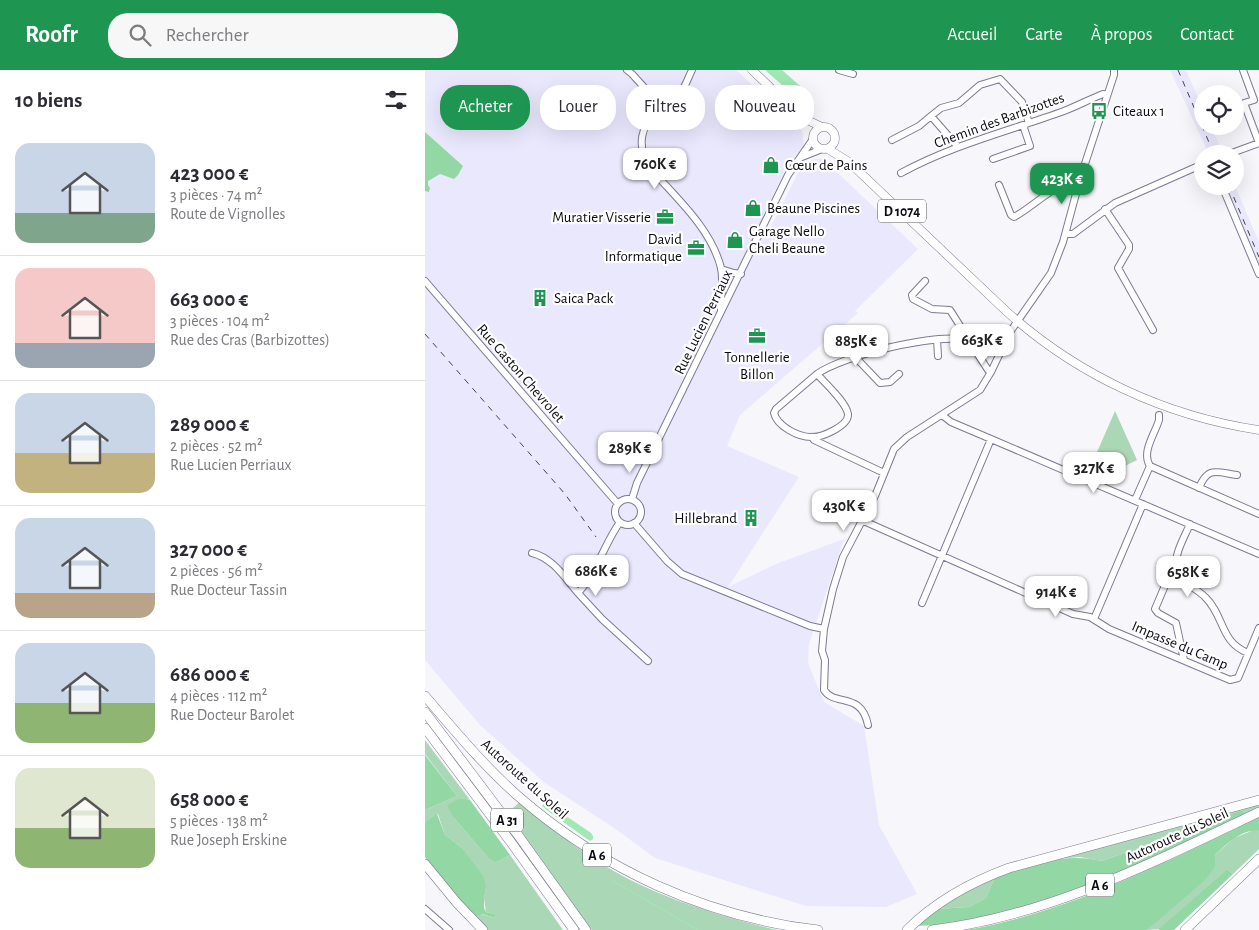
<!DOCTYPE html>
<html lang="fr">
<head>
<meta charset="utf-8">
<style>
  :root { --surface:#fff; --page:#f7f7f7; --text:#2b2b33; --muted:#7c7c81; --line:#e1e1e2; --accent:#1e9551 }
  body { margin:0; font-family:"Alegreya Sans",sans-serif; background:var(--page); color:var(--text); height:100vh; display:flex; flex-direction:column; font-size:19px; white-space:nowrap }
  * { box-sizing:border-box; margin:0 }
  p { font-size:16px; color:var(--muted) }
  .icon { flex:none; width:28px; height:28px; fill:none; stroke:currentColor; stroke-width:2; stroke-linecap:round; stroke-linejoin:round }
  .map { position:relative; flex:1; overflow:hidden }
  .details { display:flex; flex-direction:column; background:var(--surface); width:425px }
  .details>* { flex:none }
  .top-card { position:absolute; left:15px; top:15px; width:475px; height:45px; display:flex; gap:10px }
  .fabs { position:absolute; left:769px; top:15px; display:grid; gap:10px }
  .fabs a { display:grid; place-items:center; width:50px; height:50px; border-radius:50%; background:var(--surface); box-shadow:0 5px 20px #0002; font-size:25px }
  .price { position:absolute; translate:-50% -42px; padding:0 11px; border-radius:10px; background:#fff; color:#222; font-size:16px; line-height:32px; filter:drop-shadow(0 1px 2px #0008) }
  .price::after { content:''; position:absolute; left:50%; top:30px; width:15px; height:11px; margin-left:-8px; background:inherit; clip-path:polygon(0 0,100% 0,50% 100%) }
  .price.selected { background:var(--accent); color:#fff }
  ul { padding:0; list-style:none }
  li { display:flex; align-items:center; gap:15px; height:125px; padding:0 15px }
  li+li { border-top:1px solid var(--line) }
  li span { display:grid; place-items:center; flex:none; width:140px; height:100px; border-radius:15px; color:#555 }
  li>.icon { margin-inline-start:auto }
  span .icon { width:60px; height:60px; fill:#fffc; stroke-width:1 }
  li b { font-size:21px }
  h2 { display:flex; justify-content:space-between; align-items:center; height:60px; padding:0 15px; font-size:21px }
  .pill { padding:0 18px; border-radius:20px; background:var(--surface); box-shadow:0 5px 20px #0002; font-size:18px; line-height:45px }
  .pill.selected { background:var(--accent); color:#fff }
  header { display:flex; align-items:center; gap:30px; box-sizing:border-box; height:70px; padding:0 25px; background:var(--accent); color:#fff }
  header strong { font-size:24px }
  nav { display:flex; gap:28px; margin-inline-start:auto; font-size:18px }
  .search { width:350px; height:45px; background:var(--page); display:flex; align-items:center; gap:12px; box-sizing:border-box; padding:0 18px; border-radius:20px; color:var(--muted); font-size:19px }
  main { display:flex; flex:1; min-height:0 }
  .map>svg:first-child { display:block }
  .built { fill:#eae8fd }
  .green { fill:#aad7b5 }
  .forest { fill:#92d7a4 }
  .water { fill:#a2e8b5 }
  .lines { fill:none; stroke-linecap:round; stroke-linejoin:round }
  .stream { stroke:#a2e8b5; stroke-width:1 }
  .minor-casing { stroke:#7d7a92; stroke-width:8 }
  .major-casing { stroke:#7d7a92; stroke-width:9 }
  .highway-casing { stroke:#7d7a92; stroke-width:10 }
  .minor { stroke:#fff; stroke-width:6 }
  .major { stroke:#fff; stroke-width:8 }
  .highway { stroke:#fff; stroke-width:9 }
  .rail { stroke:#434149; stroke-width:1; stroke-dasharray:6 6; stroke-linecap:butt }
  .labels { text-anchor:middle; stroke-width:4.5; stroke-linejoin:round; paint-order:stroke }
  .shield { fill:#fff; stroke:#55545a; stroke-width:1 }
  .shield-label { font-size:14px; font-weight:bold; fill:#0c0a13 }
  .poi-label { font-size:15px; fill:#0c0a13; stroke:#fff; text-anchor:start }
  .street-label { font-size:15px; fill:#0c0a13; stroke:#fff }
</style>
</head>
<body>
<header>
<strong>Roofr</strong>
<div class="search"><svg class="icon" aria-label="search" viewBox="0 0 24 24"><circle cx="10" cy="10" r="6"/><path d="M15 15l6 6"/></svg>Rechercher</div>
<nav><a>Accueil</a><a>Carte</a><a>À propos</a><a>Contact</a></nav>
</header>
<main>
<section class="details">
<h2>10 biens<svg class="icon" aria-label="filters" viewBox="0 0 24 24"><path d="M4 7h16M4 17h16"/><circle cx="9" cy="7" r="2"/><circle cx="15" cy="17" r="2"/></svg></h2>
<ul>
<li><span style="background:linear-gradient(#c9d6e8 70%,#7fa58c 0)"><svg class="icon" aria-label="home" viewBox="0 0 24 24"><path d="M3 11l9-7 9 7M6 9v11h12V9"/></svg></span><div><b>423 000 €</b><p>3 pièces · 74 m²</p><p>Route de Vignolles</p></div></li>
<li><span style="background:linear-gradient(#f6c9c9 75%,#9aa5b1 0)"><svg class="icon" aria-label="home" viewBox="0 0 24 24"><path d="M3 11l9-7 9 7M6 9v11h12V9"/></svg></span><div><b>663 000 €</b><p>3 pièces · 104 m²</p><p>Rue des Cras (Barbizottes)</p></div></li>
<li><span style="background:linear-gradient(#c9d6e8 60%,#c2b280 0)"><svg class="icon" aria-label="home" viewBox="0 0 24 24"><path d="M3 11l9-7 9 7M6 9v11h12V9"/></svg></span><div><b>289 000 €</b><p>2 pièces · 52 m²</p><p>Rue Lucien Perriaux</p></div></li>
<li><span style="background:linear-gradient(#c9d6e8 75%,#b9a48a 0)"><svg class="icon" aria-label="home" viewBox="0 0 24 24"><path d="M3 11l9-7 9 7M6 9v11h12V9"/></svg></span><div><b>327 000 €</b><p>2 pièces · 56 m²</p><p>Rue Docteur Tassin</p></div></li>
<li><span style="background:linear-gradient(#c9d6e8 60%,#8fb573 0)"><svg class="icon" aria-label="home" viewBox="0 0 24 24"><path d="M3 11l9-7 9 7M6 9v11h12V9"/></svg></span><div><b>686 000 €</b><p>4 pièces · 112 m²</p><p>Rue Docteur Barolet</p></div></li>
<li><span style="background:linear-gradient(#dfe7d0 60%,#8fb573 0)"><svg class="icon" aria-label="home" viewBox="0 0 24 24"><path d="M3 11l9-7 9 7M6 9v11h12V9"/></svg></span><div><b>658 000 €</b><p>5 pièces · 138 m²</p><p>Rue Joseph Erskine</p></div></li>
</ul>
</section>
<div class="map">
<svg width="834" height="860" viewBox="0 0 834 860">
  <rect width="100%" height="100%" fill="#f6f6fb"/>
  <path class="built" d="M0,0H311L377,61L379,76L362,96L336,151L345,158L375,99L389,89H398L493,179L430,241L433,243L315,345L302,376L374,407L303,517L351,494L419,469L384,574L383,593L399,632L439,656L454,755L492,824L461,837L381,836L230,788L192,760L120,713L55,655L0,590Z
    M745,0H761L777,37L778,56H786L798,84H784Z
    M800,116H810L834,172V196Z"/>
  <path class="green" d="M690,341L712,390L694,399L686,396L685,398L670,392L669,389Z
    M0,670L45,730L36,728L29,748L64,789L70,793L85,785L138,860H63L50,847L56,844L70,848L71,844L61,842L59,828L61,818L36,777L20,765L13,744L0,752V740L32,726L0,684Z
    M95,732C122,755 148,776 177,794C230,827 292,845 352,860H167L83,742Z
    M834,733V738L821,744L817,740L677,791L655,787L621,790Z
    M829,760L834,761V779L808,804L802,799L735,859L722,860L790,797V785L809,768Z
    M570,807L561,828L544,837L512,839L528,827Z"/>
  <path class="forest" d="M0,62L38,96L33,105L29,109L15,104L3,111V115L5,118L4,122L0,121Z
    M0,685L32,726L0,740Z
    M36,728L45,730L85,785L70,793L64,789L29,748L22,735Z
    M817,740L821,744C729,785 630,840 529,854C516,855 503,855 491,856L512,839L544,837L561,828L570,807C605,795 639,782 677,791Z
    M12,744L20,765L36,777L59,807L61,818L59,828V838L61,842L71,844L70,848L57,844L50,847L21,816L0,787V752Z
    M834,747V761C816,759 802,774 790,785V797L780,810L722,860H541C644,843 741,791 834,747Z
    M802,799L808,804L752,857L749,860H733Z"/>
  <path class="water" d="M340,0H357L382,22L383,26L378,30L373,29Z
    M119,733L125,735L166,763L168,766V769L165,771L162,769L123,741L117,736Z"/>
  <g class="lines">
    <path class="stream" d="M188,811L273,860"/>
    <g class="minor-casing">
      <path id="minor" d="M202,0L207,4L237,37
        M267,0C263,8 260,18 254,25C249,31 241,34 235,38C215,54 211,77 225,98C251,128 286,158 296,198C299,212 295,226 296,240
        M414,0L428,4
        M818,0L829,30L819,33L834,73
        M467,70L494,56L506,46
        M533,77L506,46L516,38L534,33L555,15L575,9L597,32L604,53
        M804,84L834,73
        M377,87L397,79
        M568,89L605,76L598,55
        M476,103C527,75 584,61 639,41C652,36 665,29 678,24L682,25
        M574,115L586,145L589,147C604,140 638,107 655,109
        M797,116L834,204
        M680,139L704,175V179L693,198L728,260
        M641,164H648L690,133L778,94
        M296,199L309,203L316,204
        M0,211L193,434
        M500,211L487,225L488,229L507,239L525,240L563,300L566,302
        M448,261L452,280
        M512,270L513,286
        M431,286L434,291L455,313L465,312L474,304
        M392,304C400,313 421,332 423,344C424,356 396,368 386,367C373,367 352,356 349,343L351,339L392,304C419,285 511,263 542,270
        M517,345L526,352L566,369L834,484
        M734,345V350C730,364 716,382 725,396L834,444
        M387,367L389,370L459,403
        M774,418C783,396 791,402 812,405
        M207,429L212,413L363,105L388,69
        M190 442a13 13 0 1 1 26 0a13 13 0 1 1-26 0Z
        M710,430L725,396
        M195,452C179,474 172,503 153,523L177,549L223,591
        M436,452H441L648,544L665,547L684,559L805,610L813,608L834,558
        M209,453L242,491L257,504L385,556L399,559L408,519L418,487L450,426L469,379L482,367L555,320L566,302L585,262L626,203L638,172L655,109L689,5V0
        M765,454C760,466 749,484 751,498C755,513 770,517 780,527C800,546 794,571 823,583
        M107,483C128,488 140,508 153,523
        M750,492L730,539L733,543L751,553L759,590
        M497,533L566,369
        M669,549L718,434
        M399,559L397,581L400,590L399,620C410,637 436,621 443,655
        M0,839L24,860"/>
    </g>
    <g class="major-casing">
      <path id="major" d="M327,0L376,47L397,57
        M388 68a11 11 0 1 1 22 0a11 11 0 1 1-22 0Z
        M403,79L424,92L581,241C652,305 740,346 834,360"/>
    </g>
    <g class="highway-casing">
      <path id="highway" d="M0,626C30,661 59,696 93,726C178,800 281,847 393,860
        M0,642L93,765L161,860
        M0,658L85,771L149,860
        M0,794L32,833L58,860
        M482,860C511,831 546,812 584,798L834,730
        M507,860C624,846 729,792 834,742
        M760,860L834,789"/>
    </g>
    <use href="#minor" class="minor"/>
    <use href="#major" class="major"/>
    <use href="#highway" class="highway"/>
    <path class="rail" d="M753,0L789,84
      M804,116L834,187
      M0,264L140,424L171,467"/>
  </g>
  <defs>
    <g id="bus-bare" transform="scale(1.35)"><path d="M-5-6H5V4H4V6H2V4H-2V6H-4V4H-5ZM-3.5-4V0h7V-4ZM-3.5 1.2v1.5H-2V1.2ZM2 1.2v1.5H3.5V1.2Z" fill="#1e9551" stroke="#fff" stroke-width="2.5" paint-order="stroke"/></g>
    <g id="shop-bare" transform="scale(1.35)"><path d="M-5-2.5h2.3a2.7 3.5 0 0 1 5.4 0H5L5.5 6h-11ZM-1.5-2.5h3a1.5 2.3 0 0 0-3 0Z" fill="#1e9551" stroke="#fff" stroke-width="2.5" paint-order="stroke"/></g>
    <g id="office-bare" transform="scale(1.35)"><path d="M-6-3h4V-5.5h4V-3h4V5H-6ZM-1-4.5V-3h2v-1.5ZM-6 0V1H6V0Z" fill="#1e9551" stroke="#fff" stroke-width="2.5" paint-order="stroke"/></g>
    <g id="building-bare" transform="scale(1.35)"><path d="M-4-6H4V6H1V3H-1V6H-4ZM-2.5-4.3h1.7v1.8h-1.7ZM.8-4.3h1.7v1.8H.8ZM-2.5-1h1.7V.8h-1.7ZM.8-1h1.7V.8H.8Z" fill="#1e9551" stroke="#fff" stroke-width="2.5" paint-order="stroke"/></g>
  </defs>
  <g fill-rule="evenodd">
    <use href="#bus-bare" x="674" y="41"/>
    <use href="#shop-bare" x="346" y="95"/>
    <use href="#shop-bare" x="328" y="138"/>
    <use href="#office-bare" x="240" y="147"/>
    <use href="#shop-bare" x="310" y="170"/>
    <use href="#office-bare" x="271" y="178"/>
    <use href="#building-bare" x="115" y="228"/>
    <use href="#office-bare" x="332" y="266"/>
    <use href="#building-bare" x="326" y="448"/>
  </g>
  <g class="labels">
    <g class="shield">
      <rect x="453" y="129.5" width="48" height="23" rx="4"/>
      <rect x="66" y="738.5" width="32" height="23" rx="4"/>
      <rect x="158" y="773.5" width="28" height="23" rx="4"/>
      <rect x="661" y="803.5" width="28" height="23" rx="4"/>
    </g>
    <g class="shield-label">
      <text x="477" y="146">D 1074</text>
      <text x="82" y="755">A 31</text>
      <text x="172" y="790">A 6</text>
      <text x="675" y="820">A 6</text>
    </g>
    <g class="poi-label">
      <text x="688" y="46">Citeaux 1</text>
      <text x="360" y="100">Cœur de Pains</text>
      <text x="342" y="143">Beaune Piscines</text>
      <text x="226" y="152" text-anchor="end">Muratier Visserie</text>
      <text x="324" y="166">Garage Nello<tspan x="324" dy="17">Cheli Beaune</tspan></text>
      <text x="257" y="174" text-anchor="end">David<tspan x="257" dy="17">Informatique</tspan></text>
      <text x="129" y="233">Saica Pack</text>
      <text x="332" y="292" text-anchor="middle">Tonnellerie<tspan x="332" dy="17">Billon</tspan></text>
      <text x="312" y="453" text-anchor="end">Hillebrand</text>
    </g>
    <g class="street-label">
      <text transform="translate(574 50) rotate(-20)" y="5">Chemin des Barbizottes</text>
      <text transform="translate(278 252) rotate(-64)" y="5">Rue Lucien Perriaux</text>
      <text transform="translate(96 303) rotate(49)" y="5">Rue Gaston Chevrolet</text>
      <text transform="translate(755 575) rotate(23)" y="5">Impasse du Camp</text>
      <text transform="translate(100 709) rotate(42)" y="5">Autoroute du Soleil</text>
      <text transform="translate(752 765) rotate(-25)" y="5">Autoroute du Soleil</text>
    </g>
  </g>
</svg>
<div class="fabs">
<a><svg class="icon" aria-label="locate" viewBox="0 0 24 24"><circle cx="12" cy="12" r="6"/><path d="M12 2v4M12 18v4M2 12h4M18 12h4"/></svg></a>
<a><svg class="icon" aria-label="layers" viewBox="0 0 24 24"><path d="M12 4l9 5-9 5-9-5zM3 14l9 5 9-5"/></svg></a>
</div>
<b class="price" style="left:230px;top:120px">760K €</b>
<b class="price selected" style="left:637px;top:135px">423K €</b>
<b class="price" style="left:557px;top:296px">663K €</b>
<b class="price" style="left:431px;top:297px">885K €</b>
<b class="price" style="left:205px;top:404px">289K €</b>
<b class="price" style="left:669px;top:424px">327K €</b>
<b class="price" style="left:419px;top:462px">430K €</b>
<b class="price" style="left:171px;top:527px">686K €</b>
<b class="price" style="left:763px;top:528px">658K €</b>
<b class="price" style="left:631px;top:548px">914K €</b>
<div class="top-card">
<a class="pill selected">Acheter</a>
<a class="pill">Louer</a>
<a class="pill">Filtres</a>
<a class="pill">Nouveau</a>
</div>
</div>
</main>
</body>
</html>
